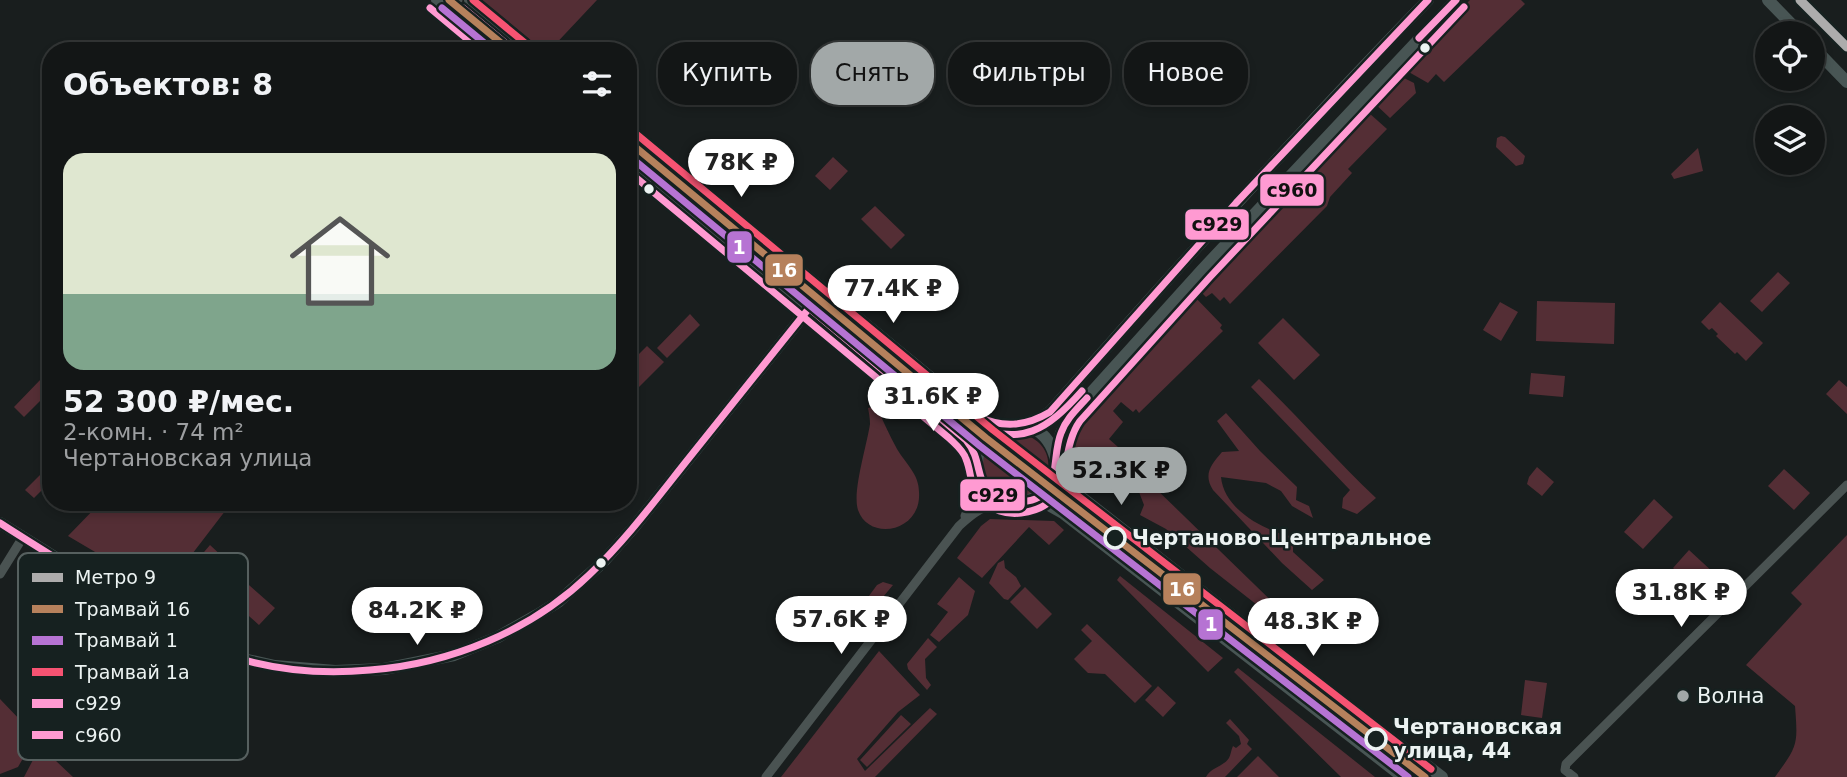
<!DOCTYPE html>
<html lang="ru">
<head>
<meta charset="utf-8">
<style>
  :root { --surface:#131616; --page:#1c1f1f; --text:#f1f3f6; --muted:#9d9fa1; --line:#323535; --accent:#a2a8a8 }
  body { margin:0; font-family:"DejaVu Sans",sans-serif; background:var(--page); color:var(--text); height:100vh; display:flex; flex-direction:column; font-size:26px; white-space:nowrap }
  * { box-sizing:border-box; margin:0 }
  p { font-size:23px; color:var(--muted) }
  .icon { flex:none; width:38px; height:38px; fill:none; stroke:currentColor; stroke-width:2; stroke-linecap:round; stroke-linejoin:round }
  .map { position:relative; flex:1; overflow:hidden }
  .details { position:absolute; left:42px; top:42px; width:595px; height:469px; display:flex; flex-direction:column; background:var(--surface); border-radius:28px; box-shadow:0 4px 10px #0003,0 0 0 2px var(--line) }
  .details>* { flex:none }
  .top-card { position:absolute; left:658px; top:42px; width:665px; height:63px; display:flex; gap:14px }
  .controls { position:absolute; left:1755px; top:21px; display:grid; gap:14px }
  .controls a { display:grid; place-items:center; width:70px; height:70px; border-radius:50%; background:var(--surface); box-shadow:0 4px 10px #0003,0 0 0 2px var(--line); font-size:35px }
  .price { position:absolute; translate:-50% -60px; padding:0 16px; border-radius:24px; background:#fff; color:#222; font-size:23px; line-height:46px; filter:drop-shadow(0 2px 4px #0008) }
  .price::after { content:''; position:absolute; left:50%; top:42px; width:21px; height:16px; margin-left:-10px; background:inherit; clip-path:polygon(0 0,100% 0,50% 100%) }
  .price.on { background:var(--accent); color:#111 }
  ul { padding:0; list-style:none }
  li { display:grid; align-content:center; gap:14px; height:371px; padding:0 21px }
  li+li { border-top:2px solid var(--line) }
  li span { display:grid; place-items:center; height:217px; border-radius:21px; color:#555 }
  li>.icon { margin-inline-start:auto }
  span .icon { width:126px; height:126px; fill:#fffc; stroke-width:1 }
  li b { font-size:30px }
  h2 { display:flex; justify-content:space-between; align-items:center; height:84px; padding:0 21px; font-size:30px }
  .tag { padding:0 24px; border-radius:28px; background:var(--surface); box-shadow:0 4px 10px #0003,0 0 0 2px var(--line); font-size:24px; line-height:63px }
  .tag.on { background:var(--accent); color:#111 }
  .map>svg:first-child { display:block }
  .green { fill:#542e35 }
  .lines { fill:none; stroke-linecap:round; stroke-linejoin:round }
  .street { stroke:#4a5352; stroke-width:9 }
  .secondary { stroke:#485554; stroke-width:12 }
  .bus-1-casing { stroke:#162120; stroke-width:12 }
  .bus-2-casing { stroke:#162120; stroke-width:12 }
  .bus-1 { stroke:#ff9ad2; stroke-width:7 }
  .bus-2 { stroke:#ff9ad2; stroke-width:7 }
  .tram-1-casing { stroke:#162120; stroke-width:12 }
  .tram-2-casing { stroke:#162120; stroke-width:12 }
  .tram-3-casing { stroke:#162120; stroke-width:12 }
  .tram-1 { stroke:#b6815c; stroke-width:7 }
  .tram-2 { stroke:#b673d3; stroke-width:7 }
  .tram-3 { stroke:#f65372; stroke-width:7 }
  .metro-1-casing { stroke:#162120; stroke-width:14 }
  .metro-1 { stroke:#adacac; stroke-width:9 }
  .bus-dot { fill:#ecf3f2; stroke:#162120; stroke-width:2.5 }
  .stop-dot { fill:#162120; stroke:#ecf3f2; stroke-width:3.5 }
  .poi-dot { fill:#a2a8a8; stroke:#162120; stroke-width:2.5 }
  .labels { text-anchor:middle; stroke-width:5; stroke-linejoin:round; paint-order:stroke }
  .stop-label { font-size:21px; font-weight:bold; fill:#ecf3f2; stroke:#162120; text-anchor:start }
  .poi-label { font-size:21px; fill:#ecf3f2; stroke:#162120; text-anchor:start }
  .key { fill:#162120; stroke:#56605f; stroke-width:2 }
  .key-label { font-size:19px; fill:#ecf3f2 }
  .line-badge { stroke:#162120; stroke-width:2.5 }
  .badge-label { font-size:19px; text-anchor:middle; font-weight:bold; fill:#fff }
  .pale-badge-label { font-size:19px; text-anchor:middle; font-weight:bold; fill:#111 }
</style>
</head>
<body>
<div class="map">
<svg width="1847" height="777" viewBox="0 0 1847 777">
  <rect width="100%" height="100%" fill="#191e1e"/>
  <path class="green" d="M482,0H597L549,51H544Z
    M1470,0H1521L1525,4L1444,82L1436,74L1428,83L1407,71L1436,42L1452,18Z
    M1398,75L1414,83L1416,93L1390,118L1372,101Z
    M1369,113L1387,129L1348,169L1352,173L1330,197L1327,206L1230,304L1224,297L1220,301L1212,293L1206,297L1201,292Z
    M1501,136L1505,137L1525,156L1523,164L1516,166L1496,147L1497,138Z
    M1698,148L1703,171L1674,179L1671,174Z
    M833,157L848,171L830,190L815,176Z
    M875,206L905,235L891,249L861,219Z
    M1778,272L1790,283L1762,312L1750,301Z
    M1192,294L1222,325L1220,328L1223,331L1139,413L1136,409L1133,412L1121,402L1113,411L1123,422L1109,439L1146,472L1129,491L1115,479L1105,492L1096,485L1091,492L1077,482L1076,477L1070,431L1079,416L1122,370L1127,374L1164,334L1161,330L1169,318Z
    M1537,301L1615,303L1614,344L1536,341Z
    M1500,302L1518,312L1501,341L1483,330Z
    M1720,302L1763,343L1746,361L1737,352L1735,354L1716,336L1718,334L1712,328L1709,330L1701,322Z
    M690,314L700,325L667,358L657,348Z
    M1283,318L1320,355L1294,380L1258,343Z
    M647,346L664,362L628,398V365Z
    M1531,373L1565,376L1563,397L1529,394Z
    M41,379L51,390L24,417L14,407Z
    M1259,379C1299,417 1335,459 1376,498L1357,514L1342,508L1343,498L1350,490L1251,387Z
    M1839,380L1847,387V414L1826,394Z
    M876,406C883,420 889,435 897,449C906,464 919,474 919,492C922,532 869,542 858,510C852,492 867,445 870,424C870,419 869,413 868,408Z
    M1226,413L1260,451L1297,487L1296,500L1309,506L1313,518L1292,506L1281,491L1266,483L1221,477C1224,510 1265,531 1293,537V552L1324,580L1312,590L1282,563L1213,490C1203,474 1211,465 1222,452L1239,451L1217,421Z
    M1017,433C1042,437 1055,456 1045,481L994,441L1004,434Z
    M988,448L1040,488L1031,495L1003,497C987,482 975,470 988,448Z
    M1537,467L1554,482L1542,496L1527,484L1529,477Z
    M47,468L51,472V481L34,498L25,490Z
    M1784,469L1810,493L1794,510L1768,486Z
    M1150,483L1286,615L1304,598L1309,608L1290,631L1210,568L1166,529L1140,515L1144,505L1139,492Z
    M1654,499L1673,517L1643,549L1624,532Z
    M101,502H232L163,592L68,536Z
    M990,519L1054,521L1064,530L1049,545L1029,527L982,578L957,558L981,526Z
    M1847,535V777H1775C1798,745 1798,745 1795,706L1746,665L1802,604L1791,593Z
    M210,545L224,558L201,585L187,572Z
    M1689,550L1715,574L1698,592L1673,568Z
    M1004,560L1005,568L1016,577L1021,586L1008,600L1004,599L989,583L998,563Z
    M232,570L275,608L259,625L217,588Z
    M1120,576L1223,658L1208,672L1117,580Z
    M959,577L975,591L968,615L939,642L930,635L948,612L937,604Z
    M883,582L893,585L868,615L863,604L877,585Z
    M1025,587L1052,614L1037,629L1010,602Z
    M1087,624L1152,686L1135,703L1105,674L1088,673L1074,659L1092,641L1081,630Z
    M928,638L937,647L925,659L926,678L931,685L927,690L908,669L907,664Z
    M879,651L920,695L898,712L857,759L865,771L930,708L937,714L875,777H781Z
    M1238,668L1375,777H1341L1234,672Z
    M1525,680L1547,683L1542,718L1521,715Z
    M1158,686L1176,703L1163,717L1145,700Z
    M0,699L23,723L33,741L18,767L0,774Z
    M901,715L911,724L867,767L860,760Z
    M1230,719L1249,740L1247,744L1252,749L1225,777H1206C1211,767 1223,767 1229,758C1231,754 1231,750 1233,746L1236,748L1241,744L1239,736L1226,723Z
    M89,735L111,748L105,760L82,747Z
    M1258,756L1279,777H1237Z
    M34,758L55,760L73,777H24Z"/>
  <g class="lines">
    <path class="street" d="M444,6H451L458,0
      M472,29L477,17L488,14
      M965,516L976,490L977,477
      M0,574L23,537
      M766,777L959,526C973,513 985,504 1004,502
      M1574,777L1565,770L1566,764L1847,485"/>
    <path class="secondary" d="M437,0L498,51
      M470,0L532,51
      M1768,0L1800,33
      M1813,47L1847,82
      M628,129L971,411L988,422L1004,427
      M628,157L956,430L966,440L977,458
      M1021,425L1040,418L1050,412C1173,272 1298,133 1428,0
      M1056,454L1061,433L1072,414L1202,270L1456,0
      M1057,465C1047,522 967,509 978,456C980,445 987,436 996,430C1009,423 1025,423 1038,431C1060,446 1053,473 1072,490L1348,706L1442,777
      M1030,500L1047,504L1063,513L1403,777
      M0,523L172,630L229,656L275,666L335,671L384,669L454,655L498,637L537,615L558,602L602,563L634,527L818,297L823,294L831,296"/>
    <g class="bus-1-casing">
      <path id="bus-1" d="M1419,38L1456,0
        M809,308L966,440C981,458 976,476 987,490C994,498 1005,503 1016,502C1065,502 1050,460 1061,433C1066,419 1077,409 1087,398
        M0,523C34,545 69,566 103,588C137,610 171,633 209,648C260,669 315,675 370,670C450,664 531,631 589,575C626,540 657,498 689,458C732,405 775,351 818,297L823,294L831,296L976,416C1002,428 1025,427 1050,412L1236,203L1428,0"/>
    </g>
    <g class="bus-2-casing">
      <path id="bus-2" d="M430,8L478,48
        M463,8L515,51
        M628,143L971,425C1022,447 1047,430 1082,391
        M628,171L949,438C955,444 963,450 966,459C972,473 969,487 981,499C991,510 1007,515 1021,513C1078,506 1056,455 1080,421L1210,277L1464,7"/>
    </g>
    <use href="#bus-1" class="bus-1"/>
    <use href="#bus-2" class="bus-2"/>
    <g class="tram-1-casing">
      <path id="tram-1" d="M449,0L511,51
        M628,141L986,438L1425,777"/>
    </g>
    <g class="tram-2-casing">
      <path id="tram-2" d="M442,8L494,51
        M628,155L980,446L1408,777"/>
    </g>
    <g class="tram-3-casing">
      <path id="tram-3" d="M473,0L525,43
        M635,133L993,430L1431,769"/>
    </g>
    <use href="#tram-1" class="tram-1"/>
    <use href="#tram-2" class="tram-2"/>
    <use href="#tram-3" class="tram-3"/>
    <g class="metro-1-casing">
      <path id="metro-1" d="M1800,0L1847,47"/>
    </g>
    <use href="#metro-1" class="metro-1"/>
  </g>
  <g class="bus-dot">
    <circle cx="1425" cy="48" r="6"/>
    <circle cx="649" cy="189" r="6"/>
    <circle cx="601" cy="563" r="6"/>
  </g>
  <g class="stop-dot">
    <circle cx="1115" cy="538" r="10"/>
    <circle cx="1376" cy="739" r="10"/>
  </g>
  <circle class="poi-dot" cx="1683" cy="696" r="7"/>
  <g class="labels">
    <g class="stop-label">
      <text x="1132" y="545">Чертаново-Центральное</text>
      <text x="1393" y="734">Чертановская<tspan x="1393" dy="24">улица, 44</tspan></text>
    </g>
    <g class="poi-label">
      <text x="1697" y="703">Волна</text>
    </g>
  </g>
  <rect x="18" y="553" width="230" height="207" rx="10" class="key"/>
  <rect x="32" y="573" width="31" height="9" fill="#adacac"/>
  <rect x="32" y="605" width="31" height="8" fill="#b6815c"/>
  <rect x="32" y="636" width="31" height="9" fill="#b673d3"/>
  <rect x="32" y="668" width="31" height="8" fill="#f65372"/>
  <rect x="32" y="699" width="31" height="9" fill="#ff9ad2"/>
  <rect x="32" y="731" width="31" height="8" fill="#ff9ad2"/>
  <g class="key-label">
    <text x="75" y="584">Метро 9</text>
    <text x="75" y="616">Трамвай 16</text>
    <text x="75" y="647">Трамвай 1</text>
    <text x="75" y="679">Трамвай 1а</text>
    <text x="75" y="710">с929</text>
    <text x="75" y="742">с960</text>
  </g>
  <g class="line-badge">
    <rect x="1259" y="173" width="66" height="34" rx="7" fill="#ff9ad2"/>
    <rect x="1184" y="208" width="66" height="33" rx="7" fill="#ff9ad2"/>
    <rect x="726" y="230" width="27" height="34" rx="7" fill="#b673d3"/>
    <rect x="764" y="253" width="40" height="34" rx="7" fill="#b6815c"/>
    <rect x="959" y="478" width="67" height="34" rx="7" fill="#ff9ad2"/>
    <rect x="1162" y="572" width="40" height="34" rx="7" fill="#b6815c"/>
    <rect x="1197" y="608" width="27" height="33" rx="7" fill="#b673d3"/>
  </g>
  <g class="badge-label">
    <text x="739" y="254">1</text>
    <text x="784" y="277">16</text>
    <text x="1182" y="596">16</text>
    <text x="1211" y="631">1</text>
  </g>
  <g class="pale-badge-label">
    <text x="1292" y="197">с960</text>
    <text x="1217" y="231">с929</text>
    <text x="993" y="502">с929</text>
  </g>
</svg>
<div class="controls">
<a><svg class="icon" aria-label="locate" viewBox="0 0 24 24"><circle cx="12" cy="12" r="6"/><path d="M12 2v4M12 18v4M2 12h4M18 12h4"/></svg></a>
<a><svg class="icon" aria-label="layers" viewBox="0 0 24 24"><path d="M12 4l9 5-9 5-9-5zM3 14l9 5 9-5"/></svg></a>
</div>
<b class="price" style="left:741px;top:199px">78K ₽</b>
<b class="price" style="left:893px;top:325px">77.4K ₽</b>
<b class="price" style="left:933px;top:433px">31.6K ₽</b>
<b class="price on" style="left:1121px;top:507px">52.3K ₽</b>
<b class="price" style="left:1681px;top:629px">31.8K ₽</b>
<b class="price" style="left:417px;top:647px">84.2K ₽</b>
<b class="price" style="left:841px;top:656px">57.6K ₽</b>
<b class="price" style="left:1313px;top:658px">48.3K ₽</b>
<div class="top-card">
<a class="tag">Купить</a>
<a class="tag on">Снять</a>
<a class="tag">Фильтры</a>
<a class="tag">Новое</a>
</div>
<section class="details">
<h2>Объектов: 8<svg class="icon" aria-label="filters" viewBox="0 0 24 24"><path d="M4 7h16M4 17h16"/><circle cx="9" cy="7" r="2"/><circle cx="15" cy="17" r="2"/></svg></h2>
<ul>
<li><span style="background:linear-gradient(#dfe7d0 65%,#7fa58c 0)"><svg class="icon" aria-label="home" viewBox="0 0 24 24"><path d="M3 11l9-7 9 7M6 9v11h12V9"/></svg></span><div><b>52 300 ₽/мес.</b><p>2-комн. · 74 m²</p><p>Чертановская улица</p></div></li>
</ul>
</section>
</div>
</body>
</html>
